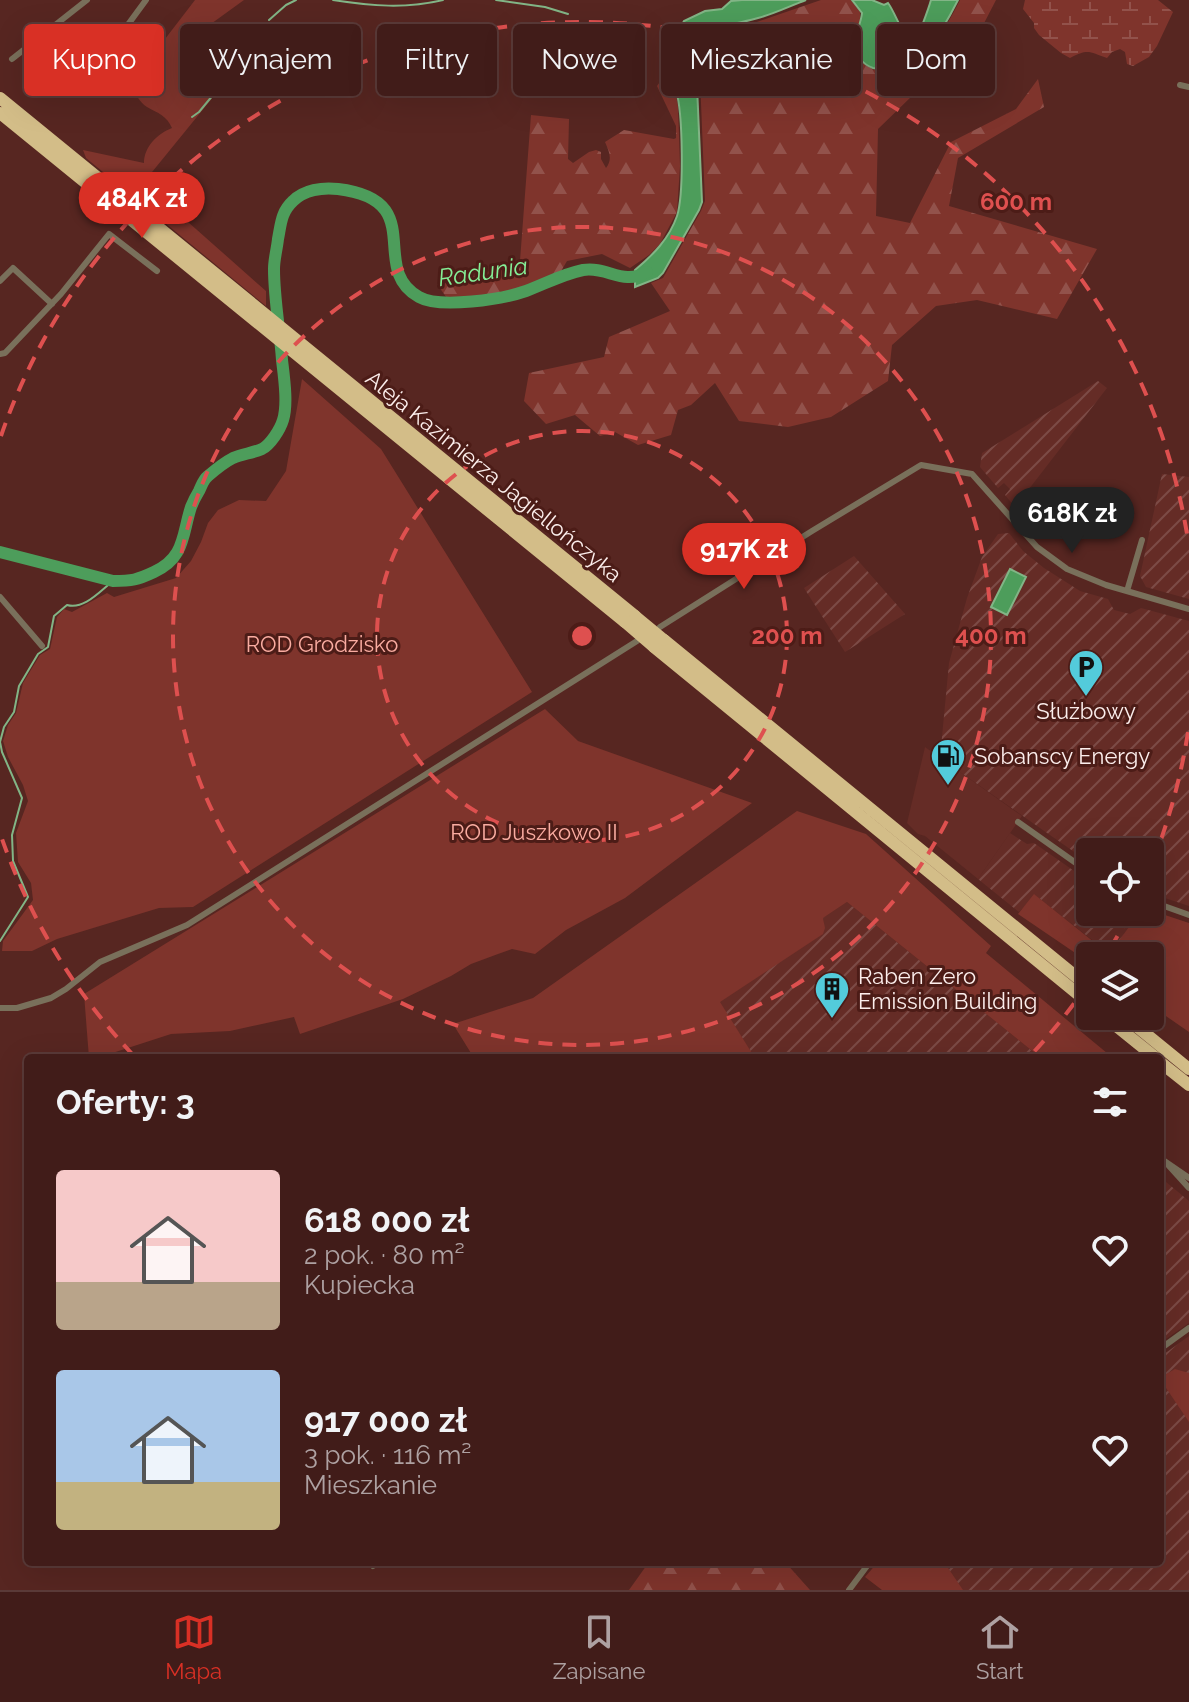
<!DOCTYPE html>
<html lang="pl">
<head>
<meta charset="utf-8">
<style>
  :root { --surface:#411c19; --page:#482522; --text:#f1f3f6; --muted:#aea1a2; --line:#5a3a38; --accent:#d93025 }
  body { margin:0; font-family:Raleway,sans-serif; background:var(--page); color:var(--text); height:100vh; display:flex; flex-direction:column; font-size:30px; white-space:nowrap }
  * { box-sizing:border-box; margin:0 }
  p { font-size:26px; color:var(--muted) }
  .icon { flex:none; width:44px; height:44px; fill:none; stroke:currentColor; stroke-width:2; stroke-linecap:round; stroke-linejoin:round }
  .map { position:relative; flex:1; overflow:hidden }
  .details { position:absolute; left:24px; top:1054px; width:1140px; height:512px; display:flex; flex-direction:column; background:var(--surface); border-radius:8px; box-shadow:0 8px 32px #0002,0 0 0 2px var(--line) }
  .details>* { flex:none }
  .hud { position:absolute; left:24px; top:24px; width:1142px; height:72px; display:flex; gap:16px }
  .controls { position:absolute; left:1076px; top:838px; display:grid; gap:16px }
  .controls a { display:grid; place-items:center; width:88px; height:88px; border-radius:8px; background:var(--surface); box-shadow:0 8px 32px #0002,0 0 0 2px var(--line); font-size:40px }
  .price { position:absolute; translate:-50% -68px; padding:0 18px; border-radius:28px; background:var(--accent); color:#fff; font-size:26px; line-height:52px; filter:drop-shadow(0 2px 4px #0008) }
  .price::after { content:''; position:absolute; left:50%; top:48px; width:24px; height:18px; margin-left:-12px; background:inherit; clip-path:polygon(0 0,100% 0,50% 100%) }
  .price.selected { background:#222; color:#fff }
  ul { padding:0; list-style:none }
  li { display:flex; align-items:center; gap:24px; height:200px; padding:0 32px }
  li span { display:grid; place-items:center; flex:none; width:224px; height:160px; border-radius:8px; color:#555 }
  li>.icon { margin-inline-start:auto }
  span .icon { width:96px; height:96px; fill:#fffc; stroke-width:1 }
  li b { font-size:34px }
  h2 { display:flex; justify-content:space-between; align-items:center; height:96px; padding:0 32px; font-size:34px }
  .tag { padding:0 28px; border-radius:8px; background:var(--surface); box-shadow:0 8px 32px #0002,0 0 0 2px var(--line); font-size:28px; line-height:72px }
  .tag.selected { background:var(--accent); color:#fff }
  .dock { display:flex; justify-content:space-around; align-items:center; height:112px; border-top:2px solid var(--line); background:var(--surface); font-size:22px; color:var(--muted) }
  .dock a { display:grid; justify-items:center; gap:4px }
  .dock .selected { color:var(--accent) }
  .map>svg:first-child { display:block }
  .built { fill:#652c26 }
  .industrial { fill:url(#industrial-furrows) }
  .green { fill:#7f342c }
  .forest { fill:url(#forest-firs) }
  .wetland { fill:url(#wetland-marsh) }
  .water { fill:#4d9d5b; stroke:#82b586; stroke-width:2 }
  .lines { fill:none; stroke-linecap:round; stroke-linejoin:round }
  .stream { stroke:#82b586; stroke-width:2 }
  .river { stroke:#4d9d5b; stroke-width:12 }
  .street { stroke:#79705b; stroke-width:6 }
  .highway { stroke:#d3bd88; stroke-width:12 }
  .highway-bridge { stroke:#d3bd88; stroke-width:12 }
  .ring { fill:none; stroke:#de504f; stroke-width:4; stroke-dasharray:14 10 }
  .labels { text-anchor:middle; stroke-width:6; stroke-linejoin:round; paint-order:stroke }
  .street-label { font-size:22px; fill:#fceeec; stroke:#4c1c17 }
  .park-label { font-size:22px; fill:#faaca1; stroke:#4c1c17 }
  .poi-label { font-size:22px; fill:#fceeec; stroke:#4c1c17; text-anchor:start }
  .water-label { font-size:24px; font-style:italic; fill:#85ee96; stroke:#4c1c17 }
  .centre { fill:#de504f; stroke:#4c1c17; stroke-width:4 }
  .ring-label { font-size:24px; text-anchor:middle; font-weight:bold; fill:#de504f; stroke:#4c1c17; stroke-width:6; stroke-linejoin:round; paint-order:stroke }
</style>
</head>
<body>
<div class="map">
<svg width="1189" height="1590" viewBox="0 0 1189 1590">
  <defs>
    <pattern id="industrial-furrows" width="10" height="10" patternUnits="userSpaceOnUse" patternTransform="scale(2)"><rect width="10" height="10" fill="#652c26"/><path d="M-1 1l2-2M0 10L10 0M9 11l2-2" fill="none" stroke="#7c4b46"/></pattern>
    <pattern id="forest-firs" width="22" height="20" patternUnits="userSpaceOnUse" patternTransform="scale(2)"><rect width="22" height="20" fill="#7f342c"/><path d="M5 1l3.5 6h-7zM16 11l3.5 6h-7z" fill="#92524b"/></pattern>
    <pattern id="wetland-marsh" width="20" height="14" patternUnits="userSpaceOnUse" patternTransform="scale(2)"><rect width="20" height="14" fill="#7f342c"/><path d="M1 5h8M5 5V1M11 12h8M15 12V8" fill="none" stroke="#92524b"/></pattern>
  </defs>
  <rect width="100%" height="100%" fill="#572621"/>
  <path class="built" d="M925,747L1022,816L978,879L925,836L918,834L907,823Z"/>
  <path class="industrial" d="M1098,381L1107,388L1015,507L1005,495L1010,489L1004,483L998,488L980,467L982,453Z
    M1162,474L1189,477V599L1146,587L1140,576Z
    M1009,533L1023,551L1044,568L1080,591L1108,599L1114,610L1130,614L1141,608L1189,621V906L1150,893V852H1090V863L940,758L949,663L967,598L982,557L998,534Z
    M854,556L905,614L845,652L804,588Z
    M1010,833L1027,844L1034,843L1090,882V912H1140L1110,954L1035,895L1019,912L978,879Z
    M847,902L1041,1058H755L719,1002L822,934L824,923L823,918Z
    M1160,1177L1189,1201V1323L1160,1343Z
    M1189,1336V1590H931L904,1562H1160V1357Z"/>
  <path class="green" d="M195,0H244L197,34L199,55C218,53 224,51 240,64L148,177L153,191L266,291V306L86,158L83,150L144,163C144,147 157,134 172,128C167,116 158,113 147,107C139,102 135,93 132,85L135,78Z
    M302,379L381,449L532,692L193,907L159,908L57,939L32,951H2L3,941L33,900L31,883L18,862L16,833L28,801L23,785L8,757L3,741L8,725L16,713L23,683L40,655L50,649L57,617L64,609L72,612L107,593L114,597L176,578L191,561L201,542L208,523L218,510L239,500L266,501L286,471Z
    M545,709L578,741L752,803L625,898L566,930L535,954L512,949L498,954L471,964L451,976L403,999L300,1034L294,1017L230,1031L171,1034L97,1058H89L84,994Z
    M797,811L866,834L991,946L986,953L1113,1058H1041L847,902L823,918L825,928L823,934L720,1002L755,1058H474L453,1024L533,998Z
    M1034,894L1109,954L1140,912H1150V910L1189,923V1032L1150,1005V956H1090V963L1018,914Z
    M1175,1369L1189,1373V1422L1162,1382L1161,1377Z
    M878,1562H944L963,1590H882L865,1577Z"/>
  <path class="forest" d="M821,0H851L860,12V22L856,31L854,43L857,59C866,66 879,74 892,74C921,74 949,22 960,0H996L981,29L878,129L876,216L910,223L951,142L1016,109L1038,79L1044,107L958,158L949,206L1097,249L1057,319L977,300L936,306L892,345L888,381L831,417L788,427L739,421L715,383L691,405L678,410L671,435L638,445L615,432L600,436L575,415L546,424L524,401L529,373L604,357L609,337L670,311L651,283L663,278L701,211L705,201L700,78L693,63L700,45L713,37Z
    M667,76L675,89L678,106L680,166L677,212L660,244L649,255L630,268L602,254L567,261L557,278L523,292L451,304L437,284L457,282L520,261L531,115L569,119L568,159L573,163L589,152L596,150L601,152V159L606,168C613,159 609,151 605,142L624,130L674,139L676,138V126L657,86L662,79Z
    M649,1562H785L810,1590H629Z"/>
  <path class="wetland" d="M1025,0H1158L1173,12L1157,46L1149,57L1133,66L1127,64L1125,52L1120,49L1112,52L1107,58C1090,52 1088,48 1070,58L1061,53L1039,35L1034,28V23L1023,9Z"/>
  <path class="water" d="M742,0H806C790,6 774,14 758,18C736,25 675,29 684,63L692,68L697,86L702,202L699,210L663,273L658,278L635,287V270C653,255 669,239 677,216C684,195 683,112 676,91C673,81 666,72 662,63L665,54V43L673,40L675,33L679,30L684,21L705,11L722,9L731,1Z
    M852,0H872L884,5L888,3C895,12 902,35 910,39C912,40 915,39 917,40C921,27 927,14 931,0H958C947,22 924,65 898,71C890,73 881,70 873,68C862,64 856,56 855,44C855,33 861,24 862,13Z
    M1010,569L1026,577L1007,615L991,607Z"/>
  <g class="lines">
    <path class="stream" d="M333,0C371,6 406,9 443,0
      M496,0L545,7L568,14
      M269,20L286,5L296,0
      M192,117L199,112L232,72L258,33
      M0,941L28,897L13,861L12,835L22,798L2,752L0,742L4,727L14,712L19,686L38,654L48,647L54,616L67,605C84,610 100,591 113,581"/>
    <path class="river" d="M0,552L113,581C132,581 137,580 154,572C185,558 182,535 191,507C193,502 196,496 199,491C202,485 203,480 208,476C215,470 225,462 233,458C242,454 253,453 262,449C270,445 280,430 283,420C288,404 284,377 282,360C280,330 274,299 274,269C274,259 277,249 278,239C281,224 281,212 293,201C304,190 322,187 338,189C430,200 367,268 419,297C440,309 503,299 526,291C545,284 563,274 583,270C608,266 622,286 647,272"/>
    <path class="street" d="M60,22L82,50L102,60L129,79
      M12,59L87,0
      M102,60L146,0
      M1180,85L1189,87
      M0,281L13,268L52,304
      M0,354L5,353L61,294L109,234L157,271
      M1127,591L1142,540
      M0,597L42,646
      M660,627L812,531L921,465L972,474L1037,547L1067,569L1106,585L1189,609
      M1018,822L1090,873
      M1150,901L1189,915
      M0,1008H17L51,998L66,989L100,962L187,925L637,641
      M1160,1158L1189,1178
      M1169,1166L1189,1188
      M1160,1349L1189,1328
      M373,1566L380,1562
      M849,1590L870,1562"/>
    <path class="highway" d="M0,98L635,616
      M0,113L625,622
      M664,640L1090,988
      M654,647L1090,1004
      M1104,1016L1156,1058
      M1124,1016L1189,1069
      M1160,1062L1189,1085"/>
    <path class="highway-bridge" d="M635,616L664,640
      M625,622L654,647"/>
  </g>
  <g class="ring">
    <circle cx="582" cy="636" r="205"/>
    <circle cx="582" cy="636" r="409"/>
    <path d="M1188 732A614 614 0 0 1 1151 866M1129 915A614 614 0 0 1 1108 952M1088 984A614 614 0 0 1 1031 1055M133 1055A614 614 0 0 1 1 836M1 436A614 614 0 0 1 1188 540"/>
  </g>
  <defs>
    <g id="parking-pin" transform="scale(1.8)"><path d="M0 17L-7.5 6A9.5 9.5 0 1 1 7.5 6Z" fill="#53cbdb" stroke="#4c1c17"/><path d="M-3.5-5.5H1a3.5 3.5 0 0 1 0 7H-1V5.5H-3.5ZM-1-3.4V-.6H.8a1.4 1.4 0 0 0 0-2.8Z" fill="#111"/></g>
    <g id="fuel-pin" transform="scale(1.8)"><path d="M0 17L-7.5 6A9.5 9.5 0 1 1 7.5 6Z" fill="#53cbdb" stroke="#4c1c17"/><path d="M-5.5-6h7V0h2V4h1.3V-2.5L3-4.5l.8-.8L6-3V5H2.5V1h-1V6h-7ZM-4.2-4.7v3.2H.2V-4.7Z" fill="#111"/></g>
    <g id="building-pin" transform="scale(1.8)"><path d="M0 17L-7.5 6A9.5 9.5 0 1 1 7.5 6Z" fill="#53cbdb" stroke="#4c1c17"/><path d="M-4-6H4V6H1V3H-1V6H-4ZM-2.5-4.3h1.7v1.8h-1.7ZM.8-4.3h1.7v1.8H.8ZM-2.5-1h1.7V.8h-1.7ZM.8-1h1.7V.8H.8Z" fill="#111"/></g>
  </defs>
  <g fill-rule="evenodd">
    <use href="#parking-pin" x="1086" y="667"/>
    <use href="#fuel-pin" x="948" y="756"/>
    <use href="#building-pin" x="832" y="989"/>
  </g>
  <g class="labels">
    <g class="street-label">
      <text transform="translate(494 476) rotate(39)" y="8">Aleja Kazimierza Jagiellończyka</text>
    </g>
    <g class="park-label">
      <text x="322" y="652">ROD Grodzisko</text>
      <text x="534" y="840">ROD Juszkowo II</text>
    </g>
    <g class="poi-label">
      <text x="1086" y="719" text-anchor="middle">Służbowy</text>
      <text x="974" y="764">Sobanscy Energy</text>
      <text x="858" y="984">Raben Zero<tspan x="858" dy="25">Emission Building</tspan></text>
    </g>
    <g class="water-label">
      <text transform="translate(483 272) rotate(-8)" y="8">Radunia</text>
    </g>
  </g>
  <circle cx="582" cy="636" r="12" class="centre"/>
  <g class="ring-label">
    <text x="1016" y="210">600 m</text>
    <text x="787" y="644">200 m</text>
    <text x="991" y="644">400 m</text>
  </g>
</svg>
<div class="controls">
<a><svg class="icon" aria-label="locate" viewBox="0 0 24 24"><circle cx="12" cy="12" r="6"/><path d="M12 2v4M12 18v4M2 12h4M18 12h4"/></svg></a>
<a><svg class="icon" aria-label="layers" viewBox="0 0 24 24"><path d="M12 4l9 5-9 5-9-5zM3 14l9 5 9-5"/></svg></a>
</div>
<b class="price" style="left:142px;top:240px">484K zł</b>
<b class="price selected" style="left:1072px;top:555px">618K zł</b>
<b class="price" style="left:744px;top:591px">917K zł</b>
<div class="hud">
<a class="tag selected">Kupno</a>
<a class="tag">Wynajem</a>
<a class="tag">Filtry</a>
<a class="tag">Nowe</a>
<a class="tag">Mieszkanie</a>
<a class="tag">Dom</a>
</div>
<section class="details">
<h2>Oferty: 3<svg class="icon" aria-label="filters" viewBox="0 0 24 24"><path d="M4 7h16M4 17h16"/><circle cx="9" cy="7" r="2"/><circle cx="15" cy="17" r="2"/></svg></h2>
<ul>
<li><span style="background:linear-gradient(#f6c9c9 70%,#b9a48a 0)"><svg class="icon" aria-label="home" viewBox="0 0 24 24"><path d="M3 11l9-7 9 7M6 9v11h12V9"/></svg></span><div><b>618 000 zł</b><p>2 pok. · 80 m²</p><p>Kupiecka</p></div><svg class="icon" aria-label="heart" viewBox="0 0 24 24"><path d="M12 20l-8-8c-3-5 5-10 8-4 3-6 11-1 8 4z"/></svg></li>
<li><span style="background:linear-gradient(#a9c7e8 70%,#c2b280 0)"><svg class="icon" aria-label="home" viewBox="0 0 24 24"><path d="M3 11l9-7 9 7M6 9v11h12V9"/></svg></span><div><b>917 000 zł</b><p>3 pok. · 116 m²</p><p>Mieszkanie</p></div><svg class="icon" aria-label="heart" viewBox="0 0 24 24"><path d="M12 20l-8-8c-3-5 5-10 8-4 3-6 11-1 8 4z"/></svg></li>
</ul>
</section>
</div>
<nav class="dock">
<a class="selected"><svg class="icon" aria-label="map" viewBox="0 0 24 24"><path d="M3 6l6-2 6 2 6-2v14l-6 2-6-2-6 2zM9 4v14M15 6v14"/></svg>Mapa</a>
<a><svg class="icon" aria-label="saved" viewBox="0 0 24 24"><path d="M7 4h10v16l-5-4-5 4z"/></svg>Zapisane</a>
<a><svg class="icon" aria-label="home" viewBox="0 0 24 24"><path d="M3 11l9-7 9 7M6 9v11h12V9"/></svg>Start</a>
</nav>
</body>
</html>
